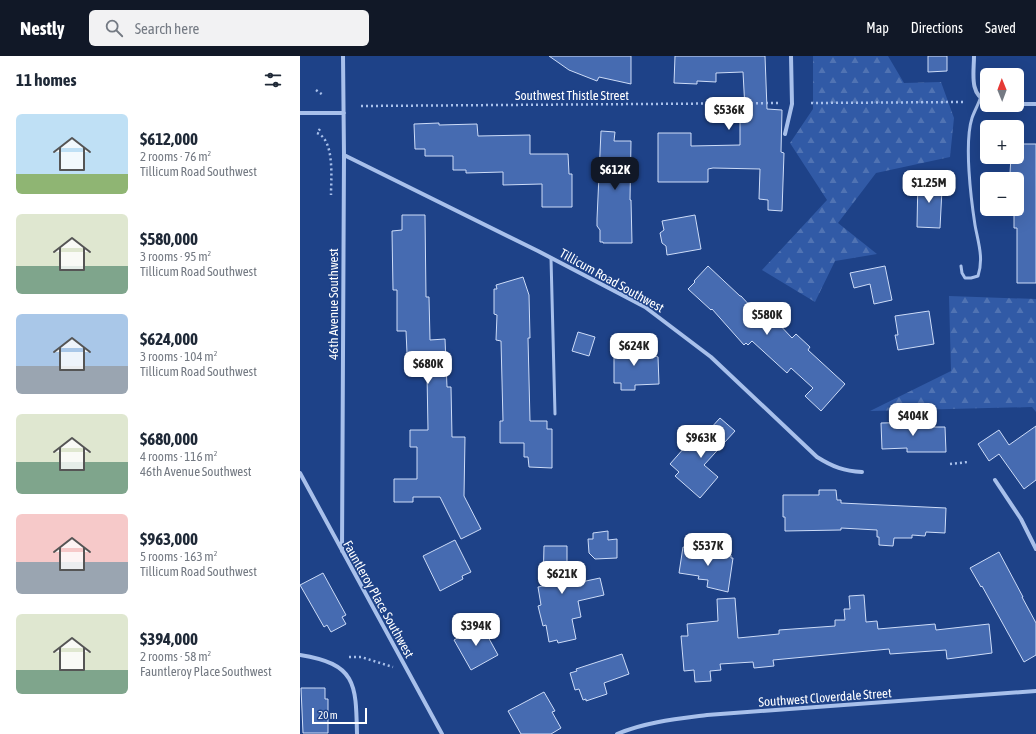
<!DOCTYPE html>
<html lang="en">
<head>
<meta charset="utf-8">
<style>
  :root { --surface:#fff; --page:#f2f2f3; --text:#1f2937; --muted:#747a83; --accent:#111827 }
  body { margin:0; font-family:"Asap Condensed",sans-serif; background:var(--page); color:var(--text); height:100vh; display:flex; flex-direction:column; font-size:15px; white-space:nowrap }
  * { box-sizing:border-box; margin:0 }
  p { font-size:13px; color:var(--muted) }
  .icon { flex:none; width:22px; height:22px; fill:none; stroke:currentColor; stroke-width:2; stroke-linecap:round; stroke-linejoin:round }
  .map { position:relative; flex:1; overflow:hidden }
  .side { display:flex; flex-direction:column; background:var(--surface); width:300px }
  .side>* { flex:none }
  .needle { width:26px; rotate:359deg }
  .buttons { position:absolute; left:680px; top:12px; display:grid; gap:8px }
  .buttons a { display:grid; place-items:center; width:44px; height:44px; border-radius:6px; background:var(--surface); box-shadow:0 4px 16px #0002; font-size:20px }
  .scale { position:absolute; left:12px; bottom:10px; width:55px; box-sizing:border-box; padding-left:4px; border:2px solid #fff; border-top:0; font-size:11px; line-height:14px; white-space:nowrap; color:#fff; -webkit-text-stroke:3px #1e4288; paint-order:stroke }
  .price { position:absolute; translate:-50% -34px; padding:0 9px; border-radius:8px; background:#fff; color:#222; font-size:13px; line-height:26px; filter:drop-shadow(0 1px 2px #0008) }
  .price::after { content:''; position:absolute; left:50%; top:24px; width:12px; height:9px; margin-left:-6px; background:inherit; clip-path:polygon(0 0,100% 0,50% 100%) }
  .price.selected { background:var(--accent); color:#fff }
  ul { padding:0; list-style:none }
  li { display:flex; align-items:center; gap:12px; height:100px; padding:0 16px }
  li span { display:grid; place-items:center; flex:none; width:112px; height:80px; border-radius:6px; color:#555 }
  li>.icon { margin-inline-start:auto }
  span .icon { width:48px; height:48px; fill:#fffc; stroke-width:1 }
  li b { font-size:17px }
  h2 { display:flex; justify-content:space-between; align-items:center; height:48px; padding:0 16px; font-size:17px }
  header { display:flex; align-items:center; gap:24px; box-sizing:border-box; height:56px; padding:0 20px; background:var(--accent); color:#fff }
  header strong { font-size:19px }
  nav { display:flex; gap:22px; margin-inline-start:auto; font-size:14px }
  .search { width:280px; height:36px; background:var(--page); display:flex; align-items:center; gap:10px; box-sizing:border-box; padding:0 14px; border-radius:6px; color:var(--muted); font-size:15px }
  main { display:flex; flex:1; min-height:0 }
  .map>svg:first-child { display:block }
  .forest { fill:url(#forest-firs) }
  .building { fill:#466bb1; stroke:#cddcf8 }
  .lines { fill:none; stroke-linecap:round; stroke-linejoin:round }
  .path { stroke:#a8c0eb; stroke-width:2.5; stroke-dasharray:2 3; stroke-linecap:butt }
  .service { stroke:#a8c0eb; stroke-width:3 }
  .minor { stroke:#a8c0eb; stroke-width:4 }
  .labels { text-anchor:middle; stroke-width:3; stroke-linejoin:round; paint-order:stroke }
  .street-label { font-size:13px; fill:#fff; stroke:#1e4288 }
</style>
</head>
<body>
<header>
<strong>Nestly</strong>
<div class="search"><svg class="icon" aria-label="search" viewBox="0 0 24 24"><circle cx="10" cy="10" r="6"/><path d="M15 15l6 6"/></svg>Search here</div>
<nav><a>Map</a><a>Directions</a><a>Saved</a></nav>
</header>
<main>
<section class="side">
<h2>11 homes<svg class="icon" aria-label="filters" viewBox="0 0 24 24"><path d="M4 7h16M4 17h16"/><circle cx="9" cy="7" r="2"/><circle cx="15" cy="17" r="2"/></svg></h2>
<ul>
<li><span style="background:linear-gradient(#bfe0f5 75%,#8fb573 0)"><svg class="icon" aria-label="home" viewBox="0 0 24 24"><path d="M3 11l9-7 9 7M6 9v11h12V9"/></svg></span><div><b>$612,000</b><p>2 rooms · 76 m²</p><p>Tillicum Road Southwest</p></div></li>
<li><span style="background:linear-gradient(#dfe7d0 65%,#7fa58c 0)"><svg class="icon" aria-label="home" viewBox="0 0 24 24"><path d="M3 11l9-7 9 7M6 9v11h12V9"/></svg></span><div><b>$580,000</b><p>3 rooms · 95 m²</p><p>Tillicum Road Southwest</p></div></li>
<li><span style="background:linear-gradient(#a9c7e8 65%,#9aa5b1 0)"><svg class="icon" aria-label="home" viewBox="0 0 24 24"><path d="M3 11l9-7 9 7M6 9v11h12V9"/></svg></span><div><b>$624,000</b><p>3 rooms · 104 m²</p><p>Tillicum Road Southwest</p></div></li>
<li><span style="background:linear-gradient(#dfe7d0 60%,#7fa58c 0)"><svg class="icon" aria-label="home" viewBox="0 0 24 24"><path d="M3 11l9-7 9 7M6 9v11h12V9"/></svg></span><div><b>$680,000</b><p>4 rooms · 116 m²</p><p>46th Avenue Southwest</p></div></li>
<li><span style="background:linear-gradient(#f6c9c9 60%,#9aa5b1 0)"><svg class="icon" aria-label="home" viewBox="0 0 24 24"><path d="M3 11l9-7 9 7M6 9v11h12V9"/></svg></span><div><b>$963,000</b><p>5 rooms · 163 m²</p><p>Tillicum Road Southwest</p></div></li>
<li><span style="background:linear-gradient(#dfe7d0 70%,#7fa58c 0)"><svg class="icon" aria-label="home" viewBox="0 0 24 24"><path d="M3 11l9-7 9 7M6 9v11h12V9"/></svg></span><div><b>$394,000</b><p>2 rooms · 58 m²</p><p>Fauntleroy Place Southwest</p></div></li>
</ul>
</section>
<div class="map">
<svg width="736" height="678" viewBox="0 0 736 678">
  <defs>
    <pattern id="forest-firs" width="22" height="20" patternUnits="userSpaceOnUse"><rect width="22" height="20" fill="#315aa6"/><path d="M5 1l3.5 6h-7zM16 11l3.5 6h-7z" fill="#5073b3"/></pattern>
  </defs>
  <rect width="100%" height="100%" fill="#1e4288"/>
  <path class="forest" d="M513,0H588L604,27L641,26L654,62L650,101L576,117L538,167L577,198L535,205L515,246L462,214L527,144L490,87L513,53Z
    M649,240L736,243V356L732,351L570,355L651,315Z"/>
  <path class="building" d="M249,0H331V28L299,21L297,25L269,14Z
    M375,0H465L467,53L482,54L481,96L484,97L482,155L468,154V144L459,143L460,113L413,112L408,113V126H358V77H391V90L440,89V53H445L443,16L416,17V26L397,25V28L374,27Z
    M628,0H647V15L628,16Z
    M139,67V69L177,68L178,80L230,79V98H268L269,118H272V151H242V128L203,129V116L166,117V114H153V100H125V93H115L114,68Z
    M301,75L315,76L314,85H331L330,144H331L332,187H303V186H300V174L297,170V163Z
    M717,88H736V227H717V172H714V153H717V117H710L711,101H717Z
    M618,120L632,121L631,133H642L640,172L617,171Z
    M102,159H125L126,241H129L130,284L145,283L147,331H151L152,381H165L164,440L181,473L161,483L140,441H113V446H94V423H117V391H110V374H128L127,318L108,319L106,275H97V234H93L92,175L102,174Z
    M395,159L401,193L367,199L366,190L362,187L360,177L364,174L362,165Z
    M408,210L440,240H441L453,253L460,248L492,282L496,278L510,291L508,294L545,328L521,355L505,340L513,332L491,312L487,317L452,285L448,289L446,287L444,289L412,253L411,254L388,233L395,226L394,225Z
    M585,210L592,244L574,248L570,228L554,232L550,217Z
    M223,221L229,239L230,282H228L230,365H247V373H252V412L229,411L228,401H224V387H200V365H203L201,285L196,284L197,259L194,258V233H197L196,229Z
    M629,255L634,288L598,294L595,279H598L595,260Z
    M278,276L295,281L289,300L272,295Z
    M320,284L358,301L359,328L335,329V334H321V327H314V286L320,288Z
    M420,362L435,375L404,409L418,421L400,442L375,420L379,416L370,408L385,391L390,395Z
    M626,366V371H645L646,396H607V392L582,393L581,367Z
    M736,370V424L724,433L699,398L689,405L678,388L699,374L709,389Z
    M519,434H536L537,444H541V447L646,452L645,477L626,476L625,480L612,479V482H594L593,490L579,489V481H577V474L541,472V474L485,475V461H483V439H519Z
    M308,475V484L317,483V502L295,503L289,497L288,483H293V477Z
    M155,484L171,516L162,520L163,523L140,535L123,500Z
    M244,490H267V529L300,522L304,539L278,545L281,561L272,563L276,583L258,587L257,584L249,586L246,569L243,570L238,550L241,549L238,531L243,530Z
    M383,491L431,499V502H433L428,536L407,531L408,524L398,523L399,520L379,517Z
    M699,496L723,541H722L736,567V599L724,606L682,530L681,531L670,512Z
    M23,517L46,559L42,561L46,568L31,576L27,569L24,571L0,529Z
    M564,539L566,566L577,565L578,573L635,568L636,574L689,568L692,597L647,603L646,594L590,598L589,593L473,604L474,610L454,612L453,606L420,608L421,614L410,615L411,625L395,626L394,614L384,615L381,580H388L387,568L418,565L417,543L435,542L438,582L479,578V574L535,570V564H545L544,553H550L549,540Z
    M181,568L198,599L171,614L154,584Z
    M322,598L329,618L304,627L307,638L286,645V643L283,644L279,633L275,634L270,617L277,615L276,613Z
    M1,632H25V643H28V677H3Z
    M244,636L255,655L252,656L261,672L251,678H221L208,655Z"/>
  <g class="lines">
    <path class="path" d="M16,34L23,39
      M511,47L664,46
      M61,50L481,47
      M20,73L17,77C35,84 31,123 31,139
      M650,408L668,406
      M49,601H61L93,611"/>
    <path class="service" d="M251,202L255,358
      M661,210L662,217L665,222H671L678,220C684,202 678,186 675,169C671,143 664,87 672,62C674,56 678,49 680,43"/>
    <path class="minor" d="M674,0C674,16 669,39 687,45
      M717,48H736
      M0,57H44
      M485,78L492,48L491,0
      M44,99L238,195L345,251L411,301L517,401C533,411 544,415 562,416
      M0,417L142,678
      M695,424L721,463L736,493
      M42,495L44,99L43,0
      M0,599C56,608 56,627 57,678
      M317,678C346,666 376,663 407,659L736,635"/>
  </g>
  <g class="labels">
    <g class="street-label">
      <text x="272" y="44">Southwest Thistle Street</text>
      <text transform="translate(312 224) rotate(29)" y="5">Tillicum Road Southwest</text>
      <text transform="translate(33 248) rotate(-90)" y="5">46th Avenue Southwest</text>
      <text transform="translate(79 543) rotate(61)" y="5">Fauntleroy Place Southwest</text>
      <text transform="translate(525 641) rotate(-4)" y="5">Southwest Cloverdale Street</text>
    </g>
  </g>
</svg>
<div class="buttons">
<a><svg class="needle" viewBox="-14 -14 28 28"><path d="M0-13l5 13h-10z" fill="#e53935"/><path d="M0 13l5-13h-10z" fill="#747a83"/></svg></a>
<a>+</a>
<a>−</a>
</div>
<div class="scale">20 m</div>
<b class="price" style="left:429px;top:75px">$536K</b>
<b class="price selected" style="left:315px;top:135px">$612K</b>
<b class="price" style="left:629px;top:148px">$1.25M</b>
<b class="price" style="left:467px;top:280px">$580K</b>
<b class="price" style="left:334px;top:311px">$624K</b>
<b class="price" style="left:128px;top:329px">$680K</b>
<b class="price" style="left:613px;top:381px">$404K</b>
<b class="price" style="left:401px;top:403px">$963K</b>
<b class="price" style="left:408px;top:511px">$537K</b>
<b class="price" style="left:262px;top:539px">$621K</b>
<b class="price" style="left:176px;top:591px">$394K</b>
</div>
</main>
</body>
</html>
